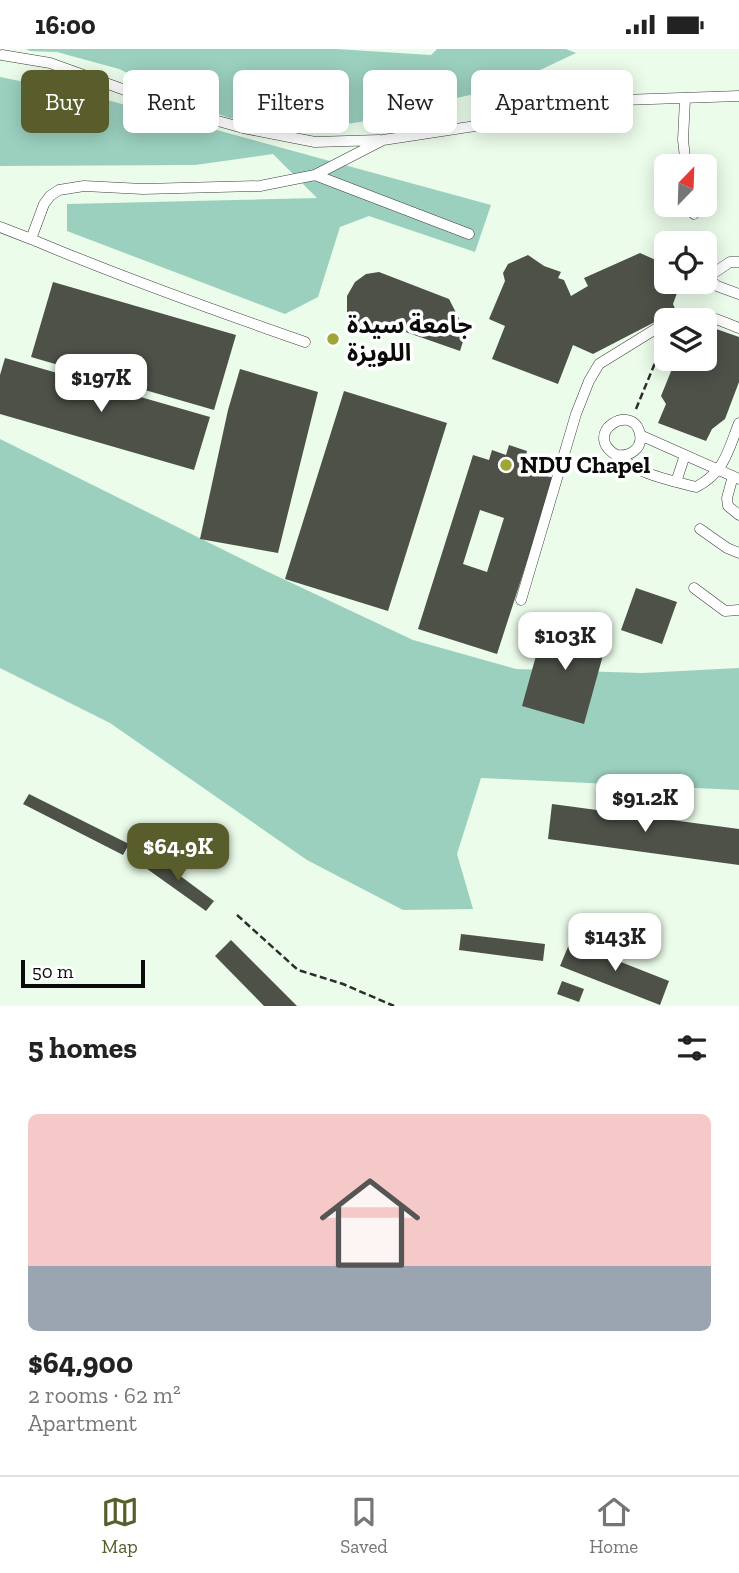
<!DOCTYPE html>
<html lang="en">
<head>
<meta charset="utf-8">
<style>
  :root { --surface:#fff; --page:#f6f6f6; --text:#222; --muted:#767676; --line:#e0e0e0; --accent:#595d2b }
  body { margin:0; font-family:"Zilla Slab","Noto Sans Arabic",serif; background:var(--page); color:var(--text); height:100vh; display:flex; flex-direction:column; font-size:26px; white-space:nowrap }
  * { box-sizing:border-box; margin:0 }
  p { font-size:23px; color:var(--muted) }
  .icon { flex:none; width:38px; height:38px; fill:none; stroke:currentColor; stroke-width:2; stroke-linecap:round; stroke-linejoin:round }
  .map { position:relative; height:957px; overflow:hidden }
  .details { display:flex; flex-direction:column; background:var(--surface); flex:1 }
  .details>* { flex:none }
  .guide { position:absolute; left:21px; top:21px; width:698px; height:63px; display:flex; gap:14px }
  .needle { width:46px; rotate:23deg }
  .tools { position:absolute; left:654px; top:105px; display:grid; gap:14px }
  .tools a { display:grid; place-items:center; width:63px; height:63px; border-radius:10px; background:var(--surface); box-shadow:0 4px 18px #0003; font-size:35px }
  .scale { position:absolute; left:21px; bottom:18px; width:124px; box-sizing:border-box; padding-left:7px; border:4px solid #0a0a0a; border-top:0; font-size:19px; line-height:24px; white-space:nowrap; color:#0a0a0a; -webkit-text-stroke:5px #fff; paint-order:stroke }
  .price { position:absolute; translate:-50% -60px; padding:0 16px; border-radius:14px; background:#fff; color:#222; font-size:23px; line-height:46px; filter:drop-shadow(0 2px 4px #0008) }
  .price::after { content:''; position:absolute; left:50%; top:42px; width:21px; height:16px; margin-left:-10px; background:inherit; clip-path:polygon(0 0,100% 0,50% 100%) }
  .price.active { background:var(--accent); color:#fff }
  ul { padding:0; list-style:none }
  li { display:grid; align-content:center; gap:14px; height:371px; padding:0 28px }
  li+li { border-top:2px solid var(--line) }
  li span { display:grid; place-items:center; height:217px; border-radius:10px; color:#555 }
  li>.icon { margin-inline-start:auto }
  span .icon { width:126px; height:126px; fill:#fffc; stroke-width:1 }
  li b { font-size:30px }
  h2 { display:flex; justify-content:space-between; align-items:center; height:84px; padding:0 28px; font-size:30px }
  .tag { padding:0 24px; border-radius:10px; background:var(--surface); box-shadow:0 4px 18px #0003; font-size:24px; line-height:63px }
  .tag.active { background:var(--accent); color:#fff }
  .status { display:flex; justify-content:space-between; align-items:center; height:49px; padding:0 35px; background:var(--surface); direction:ltr }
  .status svg { height:19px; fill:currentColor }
  .tabs { display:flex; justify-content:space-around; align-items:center; height:98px; border-top:2px solid var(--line); background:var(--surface); font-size:19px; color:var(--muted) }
  .tabs a { display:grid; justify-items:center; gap:4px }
  .tabs .active { color:var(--accent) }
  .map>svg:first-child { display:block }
  .forest { fill:#9bd0bf }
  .building { fill:#4d5148; fill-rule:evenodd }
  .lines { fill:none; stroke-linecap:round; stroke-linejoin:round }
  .lane-casing { stroke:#3d3d3d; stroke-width:11 }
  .path { stroke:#2c2c2c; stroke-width:2.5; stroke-dasharray:7 3.5; stroke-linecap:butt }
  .lane { stroke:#fff; stroke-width:10 }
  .poi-dot { fill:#9da636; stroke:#fff; stroke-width:2.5 }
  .labels { text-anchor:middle; stroke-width:7; stroke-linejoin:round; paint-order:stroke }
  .poi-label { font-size:24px; font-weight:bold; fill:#0a0a0a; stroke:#fff; text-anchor:start }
</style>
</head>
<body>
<div class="status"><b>16:00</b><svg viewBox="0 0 49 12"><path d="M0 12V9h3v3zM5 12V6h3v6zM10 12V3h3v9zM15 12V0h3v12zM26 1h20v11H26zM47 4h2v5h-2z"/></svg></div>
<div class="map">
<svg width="739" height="957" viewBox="0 0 739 957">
  <rect width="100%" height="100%" fill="#ebfcea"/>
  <path class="forest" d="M26,0H336L431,6L437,0H566L576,4L502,39L438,53L406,66L340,76L279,77L229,69L184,51L119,20L57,3L30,2Z
    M0,28L89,46L491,156L475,203L369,167L340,178L318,248L285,265L67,182V155L317,149L273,105L195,116L0,117Z
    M0,390L264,521L413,591L516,620L642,624L739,619V741L481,729L457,805L473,860L403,861L307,811L110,674L0,619Z"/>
  <path class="building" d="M640,204L667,216V233H681L673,255L676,262L593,305L573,296L558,335L492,310L505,277L489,270L505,232L503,224L508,215L528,206L544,217L561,223L558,229L564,231L571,247L588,237L584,229Z
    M379,223L449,250L466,283L460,302L397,280L387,285L375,287L364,285L356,278L347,263V247L355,233L366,225Z
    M53,233L236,286L214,361L31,308Z
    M705,276L739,288V333L725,370L712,380L706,392L658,374L666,355L661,347L676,310H705Z
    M5,309L210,368L194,421L0,365V326Z
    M240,320L318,343L278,504L200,490L228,361Z
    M344,342L447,374L388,562L285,530Z
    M509,396L527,402L525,410L542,416L539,425L554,429L497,605L418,580L473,406L489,411L492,401L506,406ZM480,461L504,469L487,523L463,515Z
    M636,539L677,553L662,595L621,581Z
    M546,571L608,588L584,675L522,657Z
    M29,745L129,795L123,806L23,755Z
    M552,755L739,780V816L548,790Z
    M152,806L214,852L206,862L143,817Z
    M461,885L545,895L543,912L459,901Z
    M231,891L297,957H264L215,907Z
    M570,893L669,932L660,956L560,917Z
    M562,932L584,940L579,953L557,945Z"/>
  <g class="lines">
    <g class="lane-casing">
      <path id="lane" d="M2,6L50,14L186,63L243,79L315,93L379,91
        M685,50L683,91L686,117
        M315,126L469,185
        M692,156L694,165
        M0,178L31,190
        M708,229L717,237L739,245
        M705,230L730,213H739
        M695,236L701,233
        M669,271C693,257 715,270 739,279
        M305,293C213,261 121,228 31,190L44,155L50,147L59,141L84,137L143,140L260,137L315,126L383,91L561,64L622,51L739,47
        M640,386L739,430
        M617,406C629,408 643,400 640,385C633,352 581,384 616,406C623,409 628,415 634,418C653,428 676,433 696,438C724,424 728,402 739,374
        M733,427L727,449L728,457L739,466
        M676,433L685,406
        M700,480L727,499L739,504
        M694,539L725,562L739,561
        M521,551L576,365L589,332L599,315L667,273"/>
    </g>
    <path class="path" d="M636,360L664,292
      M237,866L298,921L343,935L394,957"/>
    <use href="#lane" class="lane"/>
  </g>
  <g class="poi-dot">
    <circle cx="333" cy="290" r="7"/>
    <circle cx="506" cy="416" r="7"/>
  </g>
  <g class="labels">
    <g class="poi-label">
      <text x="347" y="284">جامعة سيدة<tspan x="347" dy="28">اللويزة</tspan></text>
      <text x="520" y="424">NDU Chapel</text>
    </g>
  </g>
</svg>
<div class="tools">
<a><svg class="needle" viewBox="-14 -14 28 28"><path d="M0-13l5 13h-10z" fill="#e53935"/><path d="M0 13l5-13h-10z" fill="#767676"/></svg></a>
<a><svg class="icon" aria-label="locate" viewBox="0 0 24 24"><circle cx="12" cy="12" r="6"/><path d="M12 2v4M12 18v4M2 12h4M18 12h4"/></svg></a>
<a><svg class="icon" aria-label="layers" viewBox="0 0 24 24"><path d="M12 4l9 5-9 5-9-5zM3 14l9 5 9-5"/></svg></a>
</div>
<div class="scale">50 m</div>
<b class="price" style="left:101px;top:365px">$197K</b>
<b class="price" style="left:565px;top:623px">$103K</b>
<b class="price" style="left:645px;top:785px">$91.2K</b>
<b class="price active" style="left:178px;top:834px">$64.9K</b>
<b class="price" style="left:615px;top:924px">$143K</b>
<div class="guide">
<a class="tag active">Buy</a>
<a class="tag">Rent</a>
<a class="tag">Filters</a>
<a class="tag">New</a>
<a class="tag">Apartment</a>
</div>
</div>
<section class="details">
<h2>5 homes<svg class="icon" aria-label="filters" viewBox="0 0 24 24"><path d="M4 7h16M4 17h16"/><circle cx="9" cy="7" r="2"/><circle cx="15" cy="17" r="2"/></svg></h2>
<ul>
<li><span style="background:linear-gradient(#f6c9c9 70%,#9aa5b1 0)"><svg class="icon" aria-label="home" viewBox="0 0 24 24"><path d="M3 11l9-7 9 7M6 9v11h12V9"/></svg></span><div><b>$64,900</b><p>2 rooms · 62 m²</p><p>Apartment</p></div></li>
</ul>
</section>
<nav class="tabs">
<a class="active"><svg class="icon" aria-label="map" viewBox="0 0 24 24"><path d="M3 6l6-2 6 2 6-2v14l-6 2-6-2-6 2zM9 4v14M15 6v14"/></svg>Map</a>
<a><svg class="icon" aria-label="saved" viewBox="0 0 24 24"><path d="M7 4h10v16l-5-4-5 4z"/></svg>Saved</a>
<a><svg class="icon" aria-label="home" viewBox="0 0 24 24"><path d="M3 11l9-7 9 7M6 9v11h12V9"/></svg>Home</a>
</nav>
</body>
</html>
